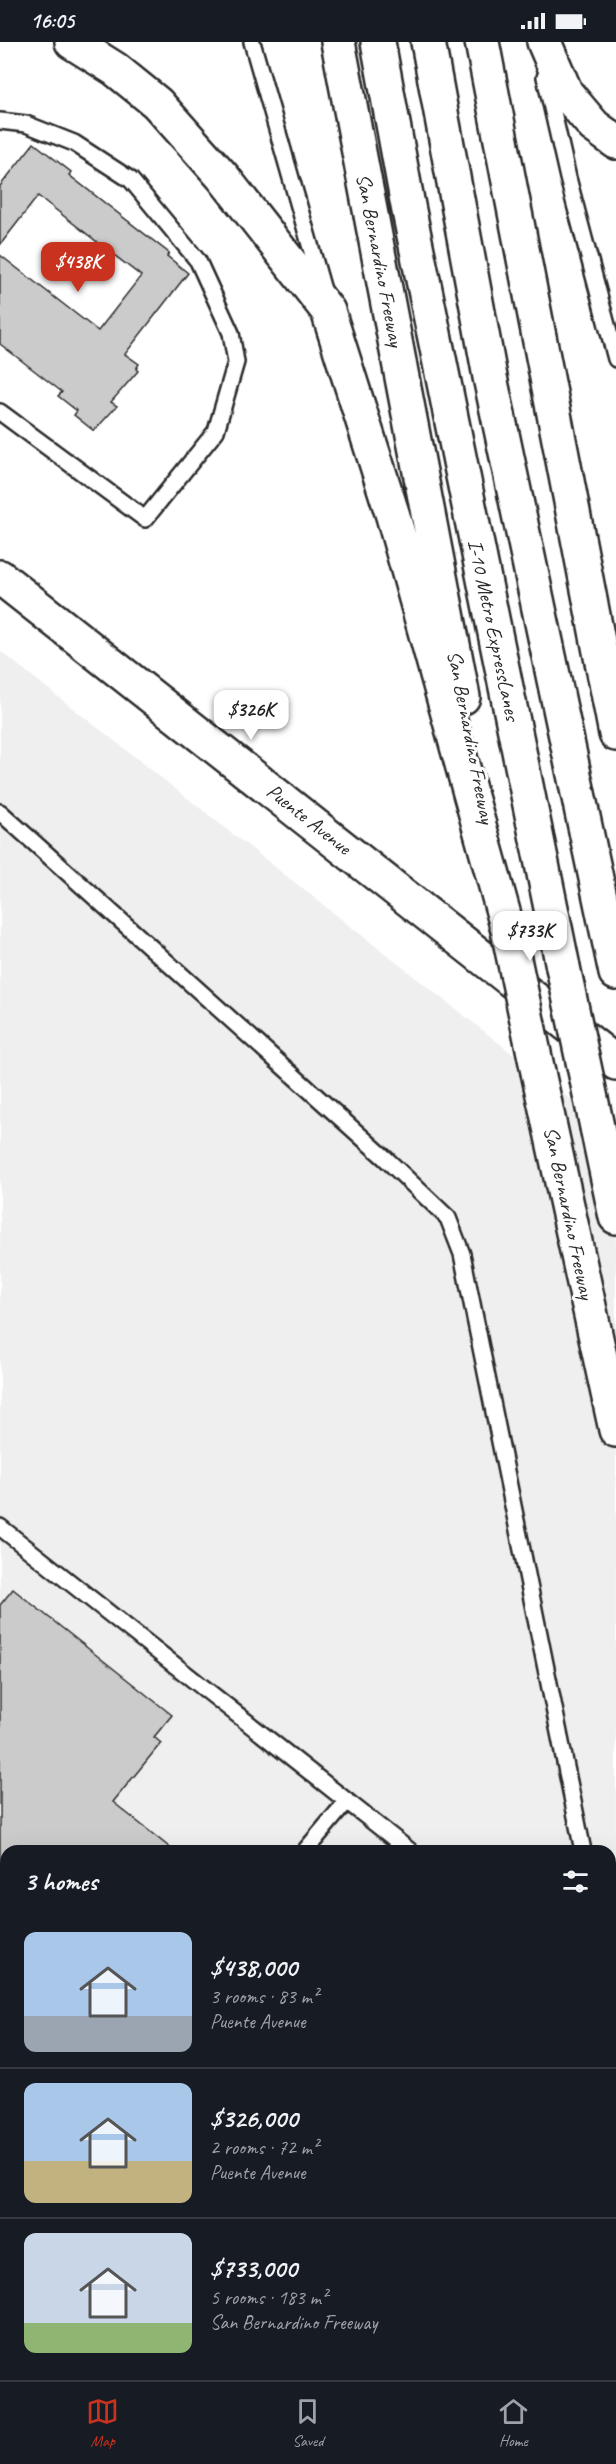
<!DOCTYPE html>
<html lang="en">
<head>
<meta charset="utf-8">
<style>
  :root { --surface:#171b24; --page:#20242c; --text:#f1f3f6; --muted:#9ea1a6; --line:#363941; --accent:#c8321e }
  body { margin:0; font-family:Caveat,sans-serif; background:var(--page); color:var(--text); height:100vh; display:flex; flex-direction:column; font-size:22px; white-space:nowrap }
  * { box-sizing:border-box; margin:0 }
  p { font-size:20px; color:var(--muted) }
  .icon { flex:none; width:33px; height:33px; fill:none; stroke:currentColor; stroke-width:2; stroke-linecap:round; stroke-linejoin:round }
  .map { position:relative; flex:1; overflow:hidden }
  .side { position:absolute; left:0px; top:1803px; width:616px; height:536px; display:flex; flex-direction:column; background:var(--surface); border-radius:18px 18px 0 0; box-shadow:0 6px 24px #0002 }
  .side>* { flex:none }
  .price { position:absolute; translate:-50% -51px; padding:0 14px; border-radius:12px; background:#fff; color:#222; font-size:20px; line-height:39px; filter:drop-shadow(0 2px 3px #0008) }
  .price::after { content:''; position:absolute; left:50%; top:36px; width:18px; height:14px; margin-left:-9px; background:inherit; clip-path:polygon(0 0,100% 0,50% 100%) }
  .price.current { background:var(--accent); color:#fff }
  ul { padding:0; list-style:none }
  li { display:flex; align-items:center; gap:18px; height:150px; padding:0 24px }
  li+li { border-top:2px solid var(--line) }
  li span { display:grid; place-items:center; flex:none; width:168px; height:120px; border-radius:12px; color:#555 }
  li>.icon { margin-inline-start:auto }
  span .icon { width:72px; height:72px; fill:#fffc; stroke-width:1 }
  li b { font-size:26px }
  h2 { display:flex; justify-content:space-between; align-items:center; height:72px; padding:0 24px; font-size:26px }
  .status { display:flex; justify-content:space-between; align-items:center; height:42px; padding:0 30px; background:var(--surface); direction:ltr }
  .status svg { height:16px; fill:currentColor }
  .tab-bar { display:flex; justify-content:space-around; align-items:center; height:84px; border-top:2px solid var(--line); background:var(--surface); font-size:16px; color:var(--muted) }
  .tab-bar a { display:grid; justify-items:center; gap:3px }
  .tab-bar .current { color:var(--accent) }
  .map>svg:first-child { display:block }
  .built { fill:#efefef; fill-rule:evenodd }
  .building { fill:#cbcbcb; stroke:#2b2b2b; stroke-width:1.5 }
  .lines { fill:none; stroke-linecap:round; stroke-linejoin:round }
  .service-casing { stroke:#2b2b2b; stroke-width:20 }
  .secondary-casing { stroke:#2b2b2b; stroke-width:38 }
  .motorway-casing { stroke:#2b2b2b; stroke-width:38 }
  .service { stroke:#fff; stroke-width:15 }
  .secondary { stroke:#fff; stroke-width:33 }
  .motorway { stroke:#fff; stroke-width:33 }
  .motorway-bridge-casing { stroke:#2b2b2b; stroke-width:38; stroke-linecap:butt }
  .motorway-bridge { stroke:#fff; stroke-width:33 }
  .labels { text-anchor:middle; stroke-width:6; stroke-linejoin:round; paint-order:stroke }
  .street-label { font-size:21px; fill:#2b2b2b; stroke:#fff }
</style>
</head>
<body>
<div class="status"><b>16:05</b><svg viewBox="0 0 49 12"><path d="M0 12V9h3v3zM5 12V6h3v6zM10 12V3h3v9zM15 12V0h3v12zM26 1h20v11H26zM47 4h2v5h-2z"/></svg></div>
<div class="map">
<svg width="616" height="2338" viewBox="0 0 616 2338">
  <rect width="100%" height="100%" fill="#fff"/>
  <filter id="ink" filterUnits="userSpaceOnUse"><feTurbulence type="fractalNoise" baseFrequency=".0167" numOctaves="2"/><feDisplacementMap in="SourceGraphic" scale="12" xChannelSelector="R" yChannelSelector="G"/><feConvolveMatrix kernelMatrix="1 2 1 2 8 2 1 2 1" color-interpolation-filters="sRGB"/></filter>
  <g filter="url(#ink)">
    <path class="built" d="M0,609L616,1093V2338H7L0,2332ZM6,1809H610V2332H6Z"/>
    <path class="building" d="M34,101L71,130L69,133L169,211L167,214L188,231L125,312L139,322L136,327L138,329L111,360L117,364L94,389L74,373L77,369L58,354L62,350L0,302V213L98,289L141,234L38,154L0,203V144Z
      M13,1547L172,1673L154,1695L161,1701L113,1760L174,1809H6V2086L0,2093V1563Z
      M616,2219V2292L610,2272V2220Z"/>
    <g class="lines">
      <g class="service-casing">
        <path id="service" d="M252,0L323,248
          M545,35L568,136L616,317
          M0,79L26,82L74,101L131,138L198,219L231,291L236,320L216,389L145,477L0,370
          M0,770L385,1116L448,1176L462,1212L583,1809
          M0,1485L410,1809
          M305,1809L347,1759
          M610,1946L616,1973
          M610,2184L616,2177
          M289,2332L295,2338
          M577,2332L578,2338
          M139,2338L144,2332
          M489,2338L493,2332"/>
      </g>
      <g class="secondary-casing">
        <path id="secondary" d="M0,535L616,1021"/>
      </g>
      <g class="motorway-casing">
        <path id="motorway" d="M72,0L115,27L157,61L223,135L328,269L393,474L507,884
          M338,0L463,655
          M378,0L408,164L563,925
          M428,0L490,335L616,931
          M482,0L616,692
          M544,0L566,51L594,84L616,100
          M538,1030L616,1388
          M597,1085L616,1175"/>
      </g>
      <use href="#service" class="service"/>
      <use href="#secondary" class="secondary"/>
      <use href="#motorway" class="motorway"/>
      <g class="motorway-bridge-casing">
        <path id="motorway-bridge" d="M507,884L538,1030
          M563,925L597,1085"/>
      </g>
      <use href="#motorway-bridge" class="motorway-bridge"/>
    </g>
  </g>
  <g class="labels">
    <g class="street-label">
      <text transform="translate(380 218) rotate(79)" y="7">San Bernardino Freeway</text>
      <text transform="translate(494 588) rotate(78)" y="7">I-10 Metro ExpressLanes</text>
      <text transform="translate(471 695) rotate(79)" y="7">San Bernardino Freeway</text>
      <text transform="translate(309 777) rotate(38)" y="7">Puente Avenue</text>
      <text transform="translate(569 1171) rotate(78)" y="7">San Bernardino Freeway</text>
    </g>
  </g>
</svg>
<b class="price current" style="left:78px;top:251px">$438K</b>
<b class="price" style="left:251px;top:699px">$326K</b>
<b class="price" style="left:530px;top:920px">$733K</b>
<section class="side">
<h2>3 homes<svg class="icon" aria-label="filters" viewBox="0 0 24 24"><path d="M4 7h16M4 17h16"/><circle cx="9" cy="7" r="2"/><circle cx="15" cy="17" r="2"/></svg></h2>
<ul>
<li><span style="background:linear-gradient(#a9c7e8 70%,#9aa5b1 0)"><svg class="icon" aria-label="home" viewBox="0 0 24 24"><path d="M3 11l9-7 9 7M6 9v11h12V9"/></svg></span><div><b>$438,000</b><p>3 rooms · 83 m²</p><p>Puente Avenue</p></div></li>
<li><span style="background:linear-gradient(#a9c7e8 65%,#c2b280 0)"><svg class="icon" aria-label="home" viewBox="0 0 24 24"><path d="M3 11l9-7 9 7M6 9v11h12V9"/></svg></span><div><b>$326,000</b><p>2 rooms · 72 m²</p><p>Puente Avenue</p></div></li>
<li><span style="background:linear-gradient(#c9d6e8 75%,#8fb573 0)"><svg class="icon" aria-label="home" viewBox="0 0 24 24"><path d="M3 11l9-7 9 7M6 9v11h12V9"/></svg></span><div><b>$733,000</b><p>5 rooms · 183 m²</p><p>San Bernardino Freeway</p></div></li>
</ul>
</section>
</div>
<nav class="tab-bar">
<a class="current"><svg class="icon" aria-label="map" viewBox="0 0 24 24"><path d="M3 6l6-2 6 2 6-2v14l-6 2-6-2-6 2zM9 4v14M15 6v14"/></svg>Map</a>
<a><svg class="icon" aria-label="saved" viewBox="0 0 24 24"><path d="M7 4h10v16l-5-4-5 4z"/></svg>Saved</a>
<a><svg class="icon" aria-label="home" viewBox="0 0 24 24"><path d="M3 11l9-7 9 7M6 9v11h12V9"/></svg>Home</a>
</nav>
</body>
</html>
